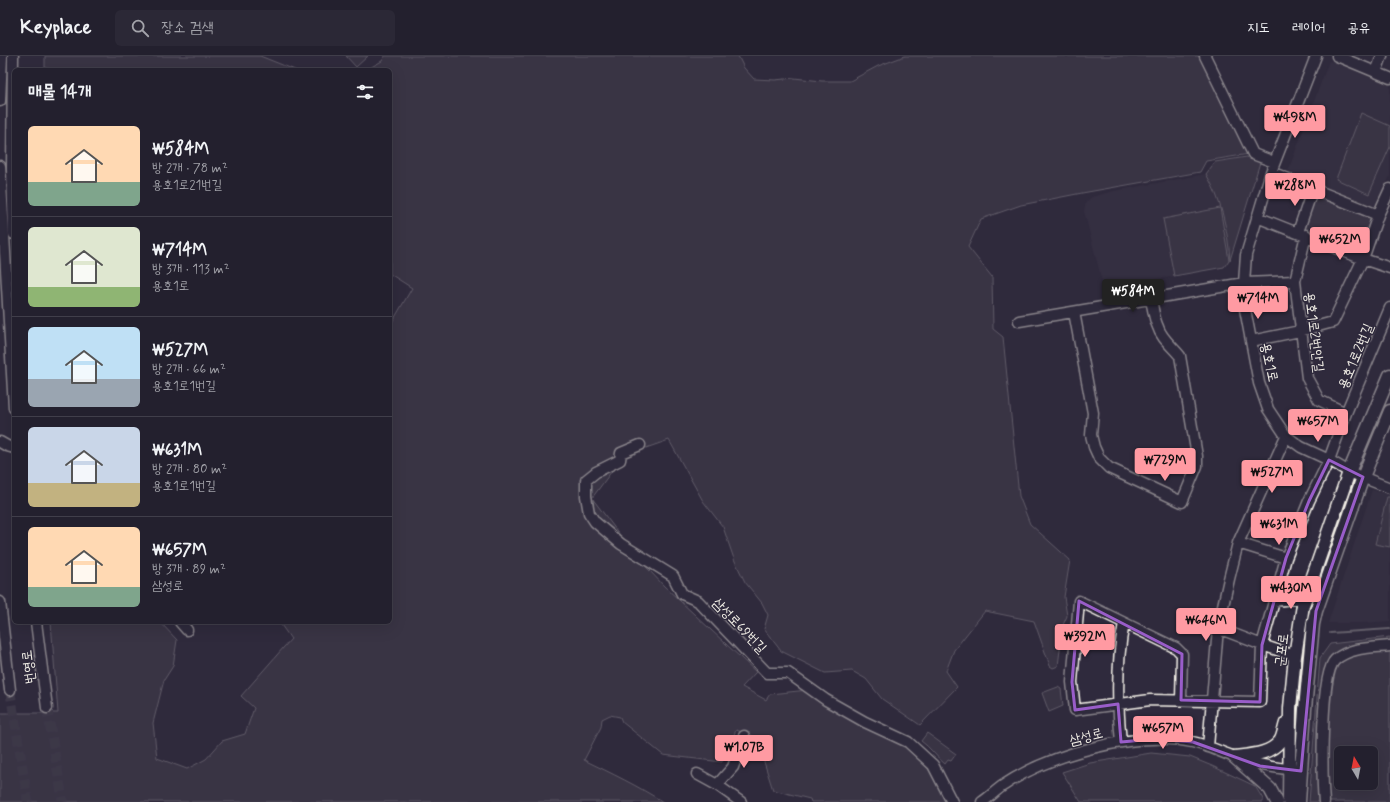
<!DOCTYPE html>
<html lang="ko">
<head>
<meta charset="utf-8">
<style>
  :root { --surface:#23202e; --page:#2b2836; --text:#f1f3f6; --muted:#a3a3aa; --line:#403e4a; --accent:#ff9aa2 }
  body { margin:0; font-family:Mynerve,"Poor Story",sans-serif; background:var(--page); color:var(--text); height:100vh; display:flex; flex-direction:column; font-size:15px; white-space:nowrap }
  * { box-sizing:border-box; margin:0 }
  p { font-size:13px; color:var(--muted) }
  .icon { flex:none; width:22px; height:22px; fill:none; stroke:currentColor; stroke-width:2; stroke-linecap:round; stroke-linejoin:round }
  .map { position:relative; flex:1; overflow:hidden }
  .sheet { position:absolute; left:12px; top:12px; width:380px; height:556px; display:flex; flex-direction:column; background:var(--surface); border-radius:6px; box-shadow:0 4px 16px #0002,0 0 0 1px var(--line) }
  .sheet>* { flex:none }
  .needle { width:26px; rotate:350deg }
  .controls { position:absolute; left:1334px; top:690px; display:grid; gap:8px }
  .controls a { display:grid; place-items:center; width:44px; height:44px; border-radius:6px; background:var(--surface); box-shadow:0 4px 16px #0002,0 0 0 1px var(--line); font-size:20px }
  .price { position:absolute; translate:-50% -34px; padding:0 9px; border-radius:4px; background:var(--accent); color:#111; font-size:13px; line-height:26px; filter:drop-shadow(0 1px 2px #0008) }
  .price::after { content:''; position:absolute; left:50%; top:24px; width:12px; height:9px; margin-left:-6px; background:inherit; clip-path:polygon(0 0,100% 0,50% 100%) }
  .price.selected { background:#222; color:#fff }
  ul { padding:0; list-style:none }
  li { display:flex; align-items:center; gap:12px; height:100px; padding:0 16px }
  li+li { border-top:1px solid var(--line) }
  li span { display:grid; place-items:center; flex:none; width:112px; height:80px; border-radius:6px; color:#555 }
  li>.icon { margin-inline-start:auto }
  span .icon { width:48px; height:48px; fill:#fffc; stroke-width:1 }
  li b { font-size:17px }
  h2 { display:flex; justify-content:space-between; align-items:center; height:48px; padding:0 16px; font-size:17px }
  header { display:flex; align-items:center; gap:24px; box-sizing:border-box; height:56px; padding:0 20px; background:var(--surface); border-bottom:1px solid var(--line) }
  header strong { font-size:19px }
  nav { display:flex; gap:22px; margin-inline-start:auto; font-size:14px }
  .search { width:280px; height:36px; background:var(--page); display:flex; align-items:center; gap:10px; box-sizing:border-box; padding:0 14px; border-radius:6px; color:var(--muted); font-size:15px }
  .map>svg:first-child { display:block }
  .built { fill:#3b3647 }
  .green { fill:#454050; stroke:#9c989c; fill-rule:evenodd }
  .lines { fill:none; stroke-linecap:round; stroke-linejoin:round }
  .stream { stroke:#a19ea0; stroke-width:2 }
  .minor-tunnel { stroke:#4d4857; stroke-width:10; stroke-dasharray:10 5; stroke-linecap:butt }
  .minor-casing { stroke:#f4f1e8; stroke-width:13 }
  .major-casing { stroke:#f4f1e8; stroke-width:15 }
  .minor { stroke:#2f2a3d; stroke-width:10 }
  .major { stroke:#2f2a3d; stroke-width:12 }
  .marked { fill:none; stroke:#995dc9; stroke-width:3; stroke-linejoin:round }
  .labels { text-anchor:middle; stroke-width:3; stroke-linejoin:round; paint-order:stroke }
  .street-label { font-size:14px; fill:#f4f1e8; stroke:#2f2a3d }
</style>
</head>
<body>
<header>
<strong>Keyplace</strong>
<div class="search"><svg class="icon" aria-label="search" viewBox="0 0 24 24"><circle cx="10" cy="10" r="6"/><path d="M15 15l6 6"/></svg>장소 검색</div>
<nav><a>지도</a><a>레이어</a><a>공유</a></nav>
</header>
<div class="map">
<svg width="1390" height="746" viewBox="0 0 1390 746">
  <rect width="100%" height="100%" fill="#2f2a3d"/>
  <filter id="ink" filterUnits="userSpaceOnUse"><feTurbulence type="fractalNoise" baseFrequency=".025" numOctaves="2"/><feDisplacementMap in="SourceGraphic" scale="8" xChannelSelector="R" yChannelSelector="G"/><feConvolveMatrix kernelMatrix="1 2 1 2 8 2 1 2 1" color-interpolation-filters="sRGB"/></filter>
  <g filter="url(#ink)">
    <path class="built" d="M1329,5L1372,17L1390,25V120L1378,147L1370,151L1287,118Z
      M1206,118L1213,129L1220,148L1229,188L1230,204L1225,211L1136,227L1121,232L1110,233L1103,229L1084,155L1086,146L1092,141L1114,135Z
      M1372,434L1390,439V565L1362,567H1328Z"/>
    <path class="green" d="M45,0H260L295,14H66L45,12Z
      M346,0H368L356,11Z
      M385,0H738L744,12L754,23L775,24L794,22L822,25H850L878,10L905,0H1202L1249,98L1206,105L1200,116L1082,137L1021,149L981,163L968,191L992,221L993,273L1003,281L1019,440L1030,468L1070,504L1064,541L1067,560L1063,569L1058,610L1053,612L1050,610L1034,565L985,555L954,594L946,615L957,631L920,669L882,643L866,623L852,615L825,617L781,595L764,573L768,559L762,547L745,526L734,503L723,471L703,445L669,384L623,400L592,442L635,499L664,530L756,616L742,631L766,644L770,638L808,634L870,674L899,685L935,718L950,746H811L810,743L773,734L756,681L736,674L722,706L663,699L622,666L620,661L610,659L602,663L601,671L584,704C611,717 638,730 663,746H0V657H58L51,566H160L177,584L173,610L164,624L153,667L157,702L187,713L206,703L222,685L245,678L254,652L241,640L291,583L279,566H390V270L412,232L390,218V14H366L382,5Z
      M1361,57L1390,70V91L1369,138L1336,123Z
      M1253,100L1261,103L1230,204C1228,175 1221,142 1206,118L1215,106Z
      M1316,141L1369,162L1370,167L1360,193L1356,195L1303,174L1313,142Z
      M1220,152L1229,204L1224,211L1174,220L1163,163Z
      M1387,441H1390V491L1375,488Z
      M1390,581V746H1309L1320,602L1330,588ZM1341,697H1371V727H1341Z
      M1058,631L1061,633L1063,650L1049,656L1042,637Z
      M927,677L956,698L951,705L948,704L945,708C936,701 930,691 921,685Z
      M1151,697L1190,701L1212,710L1255,730L1263,743V746H1081L1062,716L1090,707Z"/>
    <g class="lines">
      <path class="stream" d="M1330,577L1390,573
        M919,703L929,713L939,731
        M942,738L946,746"/>
      <path class="minor-tunnel" d="M10,634L28,746
        M47,652L63,746"/>
      <g class="minor-casing">
        <path id="minor" d="M13,0L12,113L14,178
          M1205,0L1253,98L1274,106
          M1316,0L1271,116L1246,199L1244,227L1245,253L1259,327L1268,353L1286,380L1301,391L1329,404L1349,416L1390,432
          M1337,0L1390,22
          M1376,16L1382,0
          M0,45L2,0
          M0,110L14,352
          M1271,116L1378,159
          M1257,161L1363,203L1390,212
          M1298,176L1313,132
          M1306,179L1295,225L1307,322L1319,344L1346,357
          M1074,256L1093,357L1091,379L1094,391L1099,402L1109,412L1182,446L1197,410V400L1180,300C1173,291 1161,282 1158,271C1154,263 1153,252 1151,243
          M1019,265L1244,227L1295,225
          M1251,285L1300,275L1333,266L1363,203L1378,159L1390,133
          M0,386L7,390L14,392
          M640,389L621,397L620,404L596,416L586,424V440L589,457L595,466L621,488L673,520L682,538L698,545L767,617H788L826,644L865,666L908,686L933,709L952,746
          M1238,487L1286,502
          M1274,545L1306,542
          M0,546L10,634
          M36,566L47,652
          M180,566L187,574
          M1218,572L1262,589L1295,600
          M1181,644L1182,598L1176,592L1079,545L1072,626L1075,654L1150,644L1260,646L1262,589L1286,502L1309,445L1329,404L1346,357L1390,252
          M1121,686C1117,646 1116,607 1124,567
          M1208,691L1218,572L1229,523L1238,487L1286,380
          M697,718L717,729L741,746
          M717,729L733,711L744,680
          M982,746C990,741 996,734 1004,729C1050,698 1137,674 1192,686C1207,689 1220,696 1235,701C1255,709 1275,712 1297,714
          M1324,746C1322,723 1320,617 1335,604C1350,591 1371,592 1390,590"/>
      </g>
      <g class="major-casing">
        <path id="major" d="M1234,701C1248,699 1270,699 1280,685C1283,681 1284,673 1286,667
          M1234,701L1270,733L1277,746
          M1289,746L1290,652L1295,600L1303,549L1349,416L1390,319
          M1299,746L1305,653L1313,568L1316,555L1363,421L1390,355"/>
      </g>
      <use href="#minor" class="minor"/>
      <use href="#major" class="major"/>
    </g>
  </g>
  <path d="M0 0H1390V746H0ZM1329,404L1363,421L1316,555L1301,715L1260,710L1193,686L1155,683L1121,686L1118,648L1075,654L1072,626L1079,545L1182,598L1181,644L1260,646L1262,589L1286,502L1309,445Z" fill="#2f2a3d" fill-opacity=".55" fill-rule="evenodd"/>
  <path class="marked" d="M1329,404L1363,421L1316,555L1301,715L1260,710L1193,686L1155,683L1121,686L1118,648L1075,654L1072,626L1079,545L1182,598L1181,644L1260,646L1262,589L1286,502L1309,445Z"/>
  <g class="labels">
    <g class="street-label">
      <text transform="translate(1315 276) rotate(83)" y="5">용호1로2번안길</text>
      <text transform="translate(1355 300) rotate(-67)" y="5">용호1로2번길</text>
      <text transform="translate(1270 306) rotate(78)" y="5">용호1로</text>
      <text transform="translate(740 569) rotate(46)" y="5">삼성로69번길</text>
      <text transform="translate(1281 594) rotate(-83)" y="5">군포로</text>
      <text transform="translate(28 611) rotate(-97)" y="5">번영로</text>
      <text transform="translate(1086 680) rotate(-14)" y="5">삼성로</text>
    </g>
  </g>
</svg>
<div class="controls">
<a><svg class="needle" viewBox="-14 -14 28 28"><path d="M0-13l5 13h-10z" fill="#e53935"/><path d="M0 13l5-13h-10z" fill="#a3a3aa"/></svg></a>
</div>
<b class="price" style="left:1295px;top:83px">₩498M</b>
<b class="price" style="left:1295px;top:151px">₩288M</b>
<b class="price" style="left:1340px;top:205px">₩652M</b>
<b class="price selected" style="left:1133px;top:257px">₩584M</b>
<b class="price" style="left:1258px;top:264px">₩714M</b>
<b class="price" style="left:1318px;top:387px">₩657M</b>
<b class="price" style="left:1165px;top:426px">₩729M</b>
<b class="price" style="left:1272px;top:438px">₩527M</b>
<b class="price" style="left:1279px;top:490px">₩631M</b>
<b class="price" style="left:1291px;top:554px">₩430M</b>
<b class="price" style="left:1206px;top:586px">₩646M</b>
<b class="price" style="left:1085px;top:602px">₩392M</b>
<b class="price" style="left:1163px;top:694px">₩657M</b>
<b class="price" style="left:744px;top:713px">₩1.07B</b>
<section class="sheet">
<h2>매물 14개<svg class="icon" aria-label="filters" viewBox="0 0 24 24"><path d="M4 7h16M4 17h16"/><circle cx="9" cy="7" r="2"/><circle cx="15" cy="17" r="2"/></svg></h2>
<ul>
<li><span style="background:linear-gradient(#ffd9b3 70%,#7fa58c 0)"><svg class="icon" aria-label="home" viewBox="0 0 24 24"><path d="M3 11l9-7 9 7M6 9v11h12V9"/></svg></span><div><b>₩584M</b><p>방 2개 · 78 m²</p><p>용호1로21번길</p></div></li>
<li><span style="background:linear-gradient(#dfe7d0 75%,#8fb573 0)"><svg class="icon" aria-label="home" viewBox="0 0 24 24"><path d="M3 11l9-7 9 7M6 9v11h12V9"/></svg></span><div><b>₩714M</b><p>방 3개 · 113 m²</p><p>용호1로</p></div></li>
<li><span style="background:linear-gradient(#bfe0f5 65%,#9aa5b1 0)"><svg class="icon" aria-label="home" viewBox="0 0 24 24"><path d="M3 11l9-7 9 7M6 9v11h12V9"/></svg></span><div><b>₩527M</b><p>방 2개 · 66 m²</p><p>용호1로1번길</p></div></li>
<li><span style="background:linear-gradient(#c9d6e8 70%,#c2b280 0)"><svg class="icon" aria-label="home" viewBox="0 0 24 24"><path d="M3 11l9-7 9 7M6 9v11h12V9"/></svg></span><div><b>₩631M</b><p>방 2개 · 80 m²</p><p>용호1로1번길</p></div></li>
<li><span style="background:linear-gradient(#ffd9b3 75%,#7fa58c 0)"><svg class="icon" aria-label="home" viewBox="0 0 24 24"><path d="M3 11l9-7 9 7M6 9v11h12V9"/></svg></span><div><b>₩657M</b><p>방 3개 · 89 m²</p><p>삼성로</p></div></li>
</ul>
</section>
</div>
</body>
</html>
